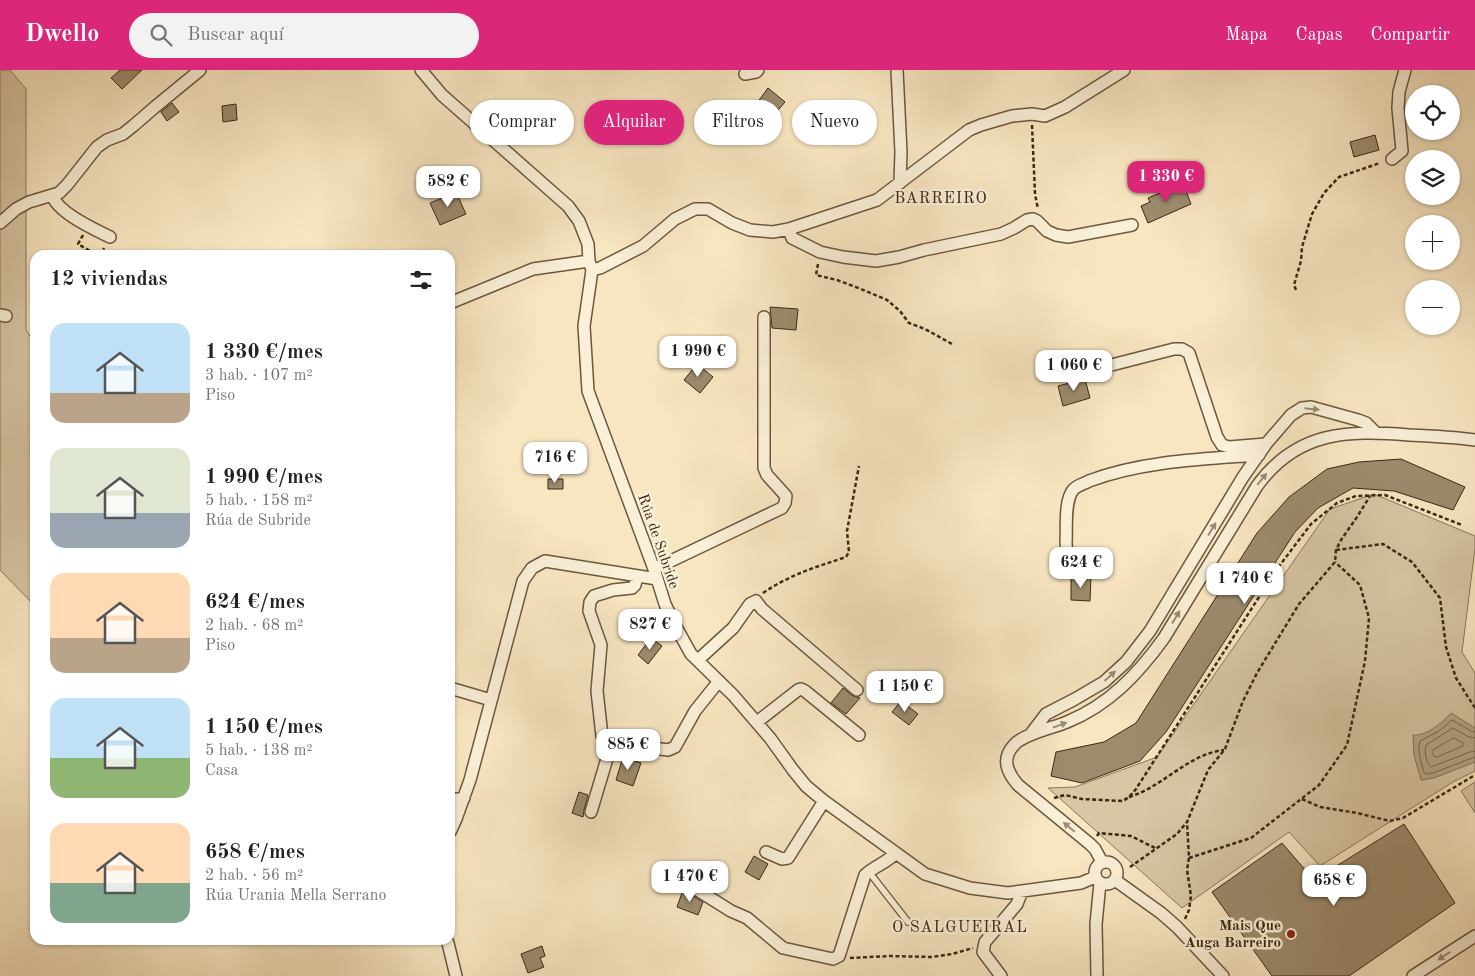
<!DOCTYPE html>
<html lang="es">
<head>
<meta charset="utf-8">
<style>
  :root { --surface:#fff; --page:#f2f2f2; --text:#222; --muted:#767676; --accent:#db2777 }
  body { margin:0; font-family:"Old Standard TT",serif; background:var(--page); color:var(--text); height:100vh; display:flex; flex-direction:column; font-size:19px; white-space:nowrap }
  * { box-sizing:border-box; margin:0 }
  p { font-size:16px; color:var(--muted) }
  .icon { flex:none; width:28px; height:28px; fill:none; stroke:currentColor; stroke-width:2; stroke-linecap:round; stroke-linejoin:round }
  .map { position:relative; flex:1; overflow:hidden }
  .panel { position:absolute; left:30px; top:180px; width:425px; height:695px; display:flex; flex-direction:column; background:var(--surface); border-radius:15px; box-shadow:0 1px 4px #0004 }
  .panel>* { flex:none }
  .guide { position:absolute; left:470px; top:30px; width:475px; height:45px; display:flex; gap:10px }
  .buttons { position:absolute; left:1405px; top:15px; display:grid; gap:10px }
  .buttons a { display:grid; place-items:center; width:55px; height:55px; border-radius:50%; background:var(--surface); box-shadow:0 1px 4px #0004; font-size:25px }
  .price { position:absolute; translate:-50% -42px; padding:0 11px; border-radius:10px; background:#fff; color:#222; font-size:16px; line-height:32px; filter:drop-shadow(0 1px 2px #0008) }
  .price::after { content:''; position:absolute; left:50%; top:30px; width:15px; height:11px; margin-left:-8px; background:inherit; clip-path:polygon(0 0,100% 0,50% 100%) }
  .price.on { background:var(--accent); color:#fff }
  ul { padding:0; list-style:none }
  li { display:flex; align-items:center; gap:15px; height:125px; padding:0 20px }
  li span { display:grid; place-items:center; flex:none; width:140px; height:100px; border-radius:15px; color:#555 }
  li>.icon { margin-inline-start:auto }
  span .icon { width:60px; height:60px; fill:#fffc; stroke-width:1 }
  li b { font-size:21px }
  h2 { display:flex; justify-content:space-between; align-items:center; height:60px; padding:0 20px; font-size:21px }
  .pill { padding:0 18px; border-radius:22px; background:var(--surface); box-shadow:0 1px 4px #0004; font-size:18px; line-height:45px }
  .pill.on { background:var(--accent); color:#fff }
  header { display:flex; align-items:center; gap:30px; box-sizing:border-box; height:70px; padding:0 25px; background:var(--accent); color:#fff }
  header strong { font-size:24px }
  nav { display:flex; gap:28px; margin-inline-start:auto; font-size:18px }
  .search { width:350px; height:45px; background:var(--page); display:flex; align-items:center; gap:12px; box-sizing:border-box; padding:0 18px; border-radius:28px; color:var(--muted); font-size:19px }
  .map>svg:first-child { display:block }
  .green { fill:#d8c6a4; stroke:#89775c }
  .water { fill:#b7a586; stroke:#857358 }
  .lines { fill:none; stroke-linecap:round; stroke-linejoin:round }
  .shore { stroke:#78664d; stroke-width:1 }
  .building { fill:#9d8b6e; stroke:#3a2814 }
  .service-casing { stroke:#6a583f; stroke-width:8 }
  .minor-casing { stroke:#6a583f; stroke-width:14 }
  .path { stroke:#3a2814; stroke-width:2.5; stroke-dasharray:4 2.5; stroke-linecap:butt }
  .service { stroke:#faefd7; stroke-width:5.5 }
  .minor { stroke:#faefd7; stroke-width:11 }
  .oneway { fill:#9a8c76 }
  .poi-dot { fill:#8f2418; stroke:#faefd7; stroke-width:2 }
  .labels { text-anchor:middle; stroke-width:5; stroke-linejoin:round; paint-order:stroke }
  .street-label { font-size:15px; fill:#3a2814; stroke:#faefd7 }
  .poi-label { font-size:15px; font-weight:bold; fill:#3a2814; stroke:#faefd7; text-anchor:end }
  .neighbourhood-label { font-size:16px; letter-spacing:1px; fill:#3a2814; stroke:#faefd7 }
</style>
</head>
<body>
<header>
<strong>Dwello</strong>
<div class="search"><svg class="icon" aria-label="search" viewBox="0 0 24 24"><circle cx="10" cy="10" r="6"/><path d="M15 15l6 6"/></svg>Buscar aquí</div>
<nav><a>Mapa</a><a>Capas</a><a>Compartir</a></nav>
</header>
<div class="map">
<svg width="1475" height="906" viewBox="0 0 1475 906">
  <rect width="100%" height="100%" fill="#f8e6c1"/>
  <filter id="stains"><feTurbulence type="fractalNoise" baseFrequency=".004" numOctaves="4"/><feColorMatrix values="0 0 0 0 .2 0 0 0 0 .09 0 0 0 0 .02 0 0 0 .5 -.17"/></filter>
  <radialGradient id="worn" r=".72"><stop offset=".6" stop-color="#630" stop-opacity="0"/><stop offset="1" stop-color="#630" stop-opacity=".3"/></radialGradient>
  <path class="green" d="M0,0H10L26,19V260L35,274V536L0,500Z
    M1374,424L1475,466V478L1462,582L1475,603V701L1453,712L1320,796L1289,762L1182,838L1048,718L1075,717L1157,687L1330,439Z
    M1475,712V743L1461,721Z"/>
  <path class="water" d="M1451,643L1475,658V692L1434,708L1421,710L1414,685L1413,665C1427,666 1442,653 1451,643Z"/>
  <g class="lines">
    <path class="shore" d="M1475,662L1471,661L1452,650L1439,661L1420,671C1417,681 1421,692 1424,702L1426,704L1433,703L1475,687
      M1454,668L1463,673V676L1437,687L1434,686L1432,682L1433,680Z
      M1475,668L1469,667L1453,658L1426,675C1424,681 1426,693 1431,697L1470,682L1475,681"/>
  </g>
  <path class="building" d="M120,0H142L122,19L111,8Z
    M768,18L785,32L773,46L757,33Z
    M172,33L179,42L167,51L161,42Z
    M236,34L237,50L223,52L222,36Z
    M1375,65L1379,80L1354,87L1350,72Z
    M1183,113L1191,134L1148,153L1141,136L1150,132L1148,128Z
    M456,122L466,144L440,155L430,133Z
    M770,237L798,239L796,260L772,258Z
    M697,294L713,307L700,323L684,310Z
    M1085,309L1090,328L1063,336L1058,316Z
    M1401,389L1465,417L1453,440L1394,421L1353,418L1318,438L1295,462L1166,662L1140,691L1082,713L1051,706L1056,682L1104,672L1136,653L1257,463L1289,427L1327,399L1359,392Z
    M548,409H563V419H548Z
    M1071,506L1084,509L1091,506L1090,531L1071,530Z
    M651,568L662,576L648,594L638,585Z
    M843,618L853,626L860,628L846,644L831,633Z
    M901,631L918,644L909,655L892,642Z
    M623,687L641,693L633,716L616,710Z
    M579,722L588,725L584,740L583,747L572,743Z
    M1404,754L1455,833L1349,906H1272L1212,822L1282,773L1314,810Z
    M754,786L768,794L759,810L745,802Z
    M683,820L703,832L698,845L677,837Z
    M542,876L545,886L540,888L544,897L528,903L521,884Z"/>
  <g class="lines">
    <g class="service-casing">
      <path id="service" d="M869,802L908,852"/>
    </g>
    <g class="minor-casing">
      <path id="minor" d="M421,0L442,25L568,136L579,151L588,174L589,191L592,200L584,256L588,321L654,499L665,534L676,557L691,584L733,625L770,668L793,700L806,716L824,731L925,804L970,818L1008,823L1081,813L1095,807
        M897,0L901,82L900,113
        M745,4L756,2L758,0
        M1392,89L1402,81L1398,38L1399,22L1405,0
        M52,125C58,143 94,159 110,167
        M0,153L16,139L29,132L59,123L67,115L97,77L107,70L123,64L133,56L155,37L200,0
        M789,159L792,168L820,182L843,187L876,191L899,187L924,180L1001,164L1014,158L1027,150L1033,149L1037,151L1047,161L1056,165L1068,167L1132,155
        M592,200L600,198L643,176L675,149L695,139H708L732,153L750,160L773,162L789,159L877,130L969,60L981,55L1012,46L1032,44L1045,46L1065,37L1124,0
        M450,233L533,199L589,191
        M0,245L6,246
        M1088,301L1174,279H1182L1189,283L1217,367L1222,375L1229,377L1266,374
        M654,499L782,438L785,433L786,426L767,405L764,398V247
        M1083,502C1080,501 1078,501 1075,500C1068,497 1066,480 1066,472C1067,459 1064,431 1073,420C1077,415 1084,414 1089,411C1142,391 1203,389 1259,385
        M698,590L733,558L750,534L756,531L762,539L857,620
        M450,618L491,630
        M757,652L798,620L801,619L805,621L859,665
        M1030,665L1046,644L1075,629L1104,612L1126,592L1150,561L1243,407L1266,374L1291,345L1302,338L1311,337L1358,350L1366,353L1375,362
        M653,678L668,680L675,677L695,641L719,611
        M450,730L464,728
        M591,742L609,682V675L602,666L597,621L601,575L589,541L590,532L594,526L613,520L632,518L635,515L637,506
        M450,762L456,749L470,710L523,511L532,498L545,491L657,509
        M766,782L782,789L788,788L824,731
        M1095 803a11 11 0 1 1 22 0a11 11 0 1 1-22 0Z
        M1102,792L1095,779L1090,774L1018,715C1007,702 1001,689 1014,675C1023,664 1053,658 1067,652C1109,635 1138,604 1164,568L1257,416C1297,361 1347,360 1409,365C1431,366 1453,367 1475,370
        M680,809L731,841L747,848L783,878L833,889L839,886L865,805C875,796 886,793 896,783
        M1115,810L1161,843L1177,857L1223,906
        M446,870L448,873L456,906
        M1001,906L983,882L985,872L1017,834L1022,821
        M1097,906L1096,854L1100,813
        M1413,906L1475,866"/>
    </g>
    <path class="path" d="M1032,55L1035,124L1038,139
      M83,165L78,174L97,185
      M100,185L104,178
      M818,194L816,205L837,210L861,219L887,230L900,241L909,253L925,259L952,274
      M1296,220L1294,215L1301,191L1302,177L1312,144L1324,123L1339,107L1380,93
      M1336,480L1383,474L1412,492L1440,528L1446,577L1456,608L1475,638
      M763,523C791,504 816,497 846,487L849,482L847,461L859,396
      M1129,727C1163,717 1188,684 1224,680
      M1054,728L1065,725L1082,729L1123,731L1129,727L1136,719L1277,499L1311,454L1337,433L1356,426L1385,425L1462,455
      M1302,729L1320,737L1357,743L1390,751L1403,748L1475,705
      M1097,766L1099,763L1131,766L1155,778
      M1189,788L1251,768L1319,715L1347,675L1365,591L1369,548L1360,515L1335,492
      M1130,797L1177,764L1187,752L1208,700L1225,679L1243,631L1257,603L1299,534L1335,492L1336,480L1341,470L1357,447L1370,426
      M1185,849L1189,840L1191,826L1187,800L1189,788L1187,752
      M850,888L890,886L932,887L952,884L973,878"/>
    <use href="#service" class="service"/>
    <use href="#minor" class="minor"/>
  </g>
  <defs><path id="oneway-solid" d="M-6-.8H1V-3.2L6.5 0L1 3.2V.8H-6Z" transform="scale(1.25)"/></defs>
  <g class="oneway">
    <use href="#oneway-solid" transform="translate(1312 339) rotate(6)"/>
    <use href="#oneway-solid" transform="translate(1262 409) rotate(-51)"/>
    <use href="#oneway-solid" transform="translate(1212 459) rotate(-59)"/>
    <use href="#oneway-solid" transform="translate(1176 547) rotate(-59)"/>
    <use href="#oneway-solid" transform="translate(1110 606) rotate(-42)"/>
    <use href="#oneway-solid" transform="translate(1060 655) rotate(-20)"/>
    <use href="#oneway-solid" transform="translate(1069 757) rotate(-140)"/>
    <use href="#oneway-solid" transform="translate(1444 886) rotate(147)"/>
  </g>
  <circle class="poi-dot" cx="1291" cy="864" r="5"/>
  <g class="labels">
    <g class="street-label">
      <text transform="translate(659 471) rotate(71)" y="5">Rúa de Subride</text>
    </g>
    <g class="poi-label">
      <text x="1281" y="860">Mais Que<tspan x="1281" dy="17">Auga Barreiro</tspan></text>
    </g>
    <g class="neighbourhood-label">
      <text x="941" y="133">BARREIRO</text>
      <text x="960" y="862">O SALGUEIRAL</text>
    </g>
  </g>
  <rect width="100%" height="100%" filter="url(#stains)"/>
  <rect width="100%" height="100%" fill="url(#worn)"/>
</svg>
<div class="buttons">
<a><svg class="icon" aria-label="locate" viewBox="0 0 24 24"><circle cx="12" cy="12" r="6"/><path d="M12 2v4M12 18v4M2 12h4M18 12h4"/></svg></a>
<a><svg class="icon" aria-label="layers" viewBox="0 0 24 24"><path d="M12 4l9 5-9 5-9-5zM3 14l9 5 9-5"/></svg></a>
<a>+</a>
<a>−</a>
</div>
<b class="price on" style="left:1166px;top:133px">1 330 €</b>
<b class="price" style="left:448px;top:138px">582 €</b>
<b class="price" style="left:698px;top:308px">1 990 €</b>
<b class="price" style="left:1074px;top:322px">1 060 €</b>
<b class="price" style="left:555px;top:414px">716 €</b>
<b class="price" style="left:1081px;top:519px">624 €</b>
<b class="price" style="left:1245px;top:535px">1 740 €</b>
<b class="price" style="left:650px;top:581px">827 €</b>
<b class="price" style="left:905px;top:643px">1 150 €</b>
<b class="price" style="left:628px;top:701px">885 €</b>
<b class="price" style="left:690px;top:833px">1 470 €</b>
<b class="price" style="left:1334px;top:837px">658 €</b>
<div class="guide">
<a class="pill">Comprar</a>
<a class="pill on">Alquilar</a>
<a class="pill">Filtros</a>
<a class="pill">Nuevo</a>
</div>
<section class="panel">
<h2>12 viviendas<svg class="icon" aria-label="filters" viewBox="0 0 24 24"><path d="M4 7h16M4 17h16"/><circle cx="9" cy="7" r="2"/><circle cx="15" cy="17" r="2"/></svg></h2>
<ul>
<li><span style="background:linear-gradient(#bfe0f5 70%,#b9a48a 0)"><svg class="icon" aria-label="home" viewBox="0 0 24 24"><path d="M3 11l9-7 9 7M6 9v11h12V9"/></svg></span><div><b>1 330 €/mes</b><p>3 hab. · 107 m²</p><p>Piso</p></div></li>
<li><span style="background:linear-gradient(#dfe7d0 65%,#9aa5b1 0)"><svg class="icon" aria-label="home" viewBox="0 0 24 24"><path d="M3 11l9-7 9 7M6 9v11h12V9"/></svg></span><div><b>1 990 €/mes</b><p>5 hab. · 158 m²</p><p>Rúa de Subride</p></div></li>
<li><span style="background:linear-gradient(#ffd9b3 65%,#b9a48a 0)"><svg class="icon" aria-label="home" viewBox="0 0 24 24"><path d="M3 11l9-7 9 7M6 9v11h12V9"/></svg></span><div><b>624 €/mes</b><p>2 hab. · 68 m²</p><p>Piso</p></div></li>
<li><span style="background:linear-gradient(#bfe0f5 60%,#8fb573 0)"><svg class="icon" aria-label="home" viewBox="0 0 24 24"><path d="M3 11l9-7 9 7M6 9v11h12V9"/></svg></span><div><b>1 150 €/mes</b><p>5 hab. · 138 m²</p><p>Casa</p></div></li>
<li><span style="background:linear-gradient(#ffd9b3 60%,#7fa58c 0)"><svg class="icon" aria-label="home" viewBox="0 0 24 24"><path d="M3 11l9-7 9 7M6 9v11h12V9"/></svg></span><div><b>658 €/mes</b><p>2 hab. · 56 m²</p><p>Rúa Urania Mella Serrano</p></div></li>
</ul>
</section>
</div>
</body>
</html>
